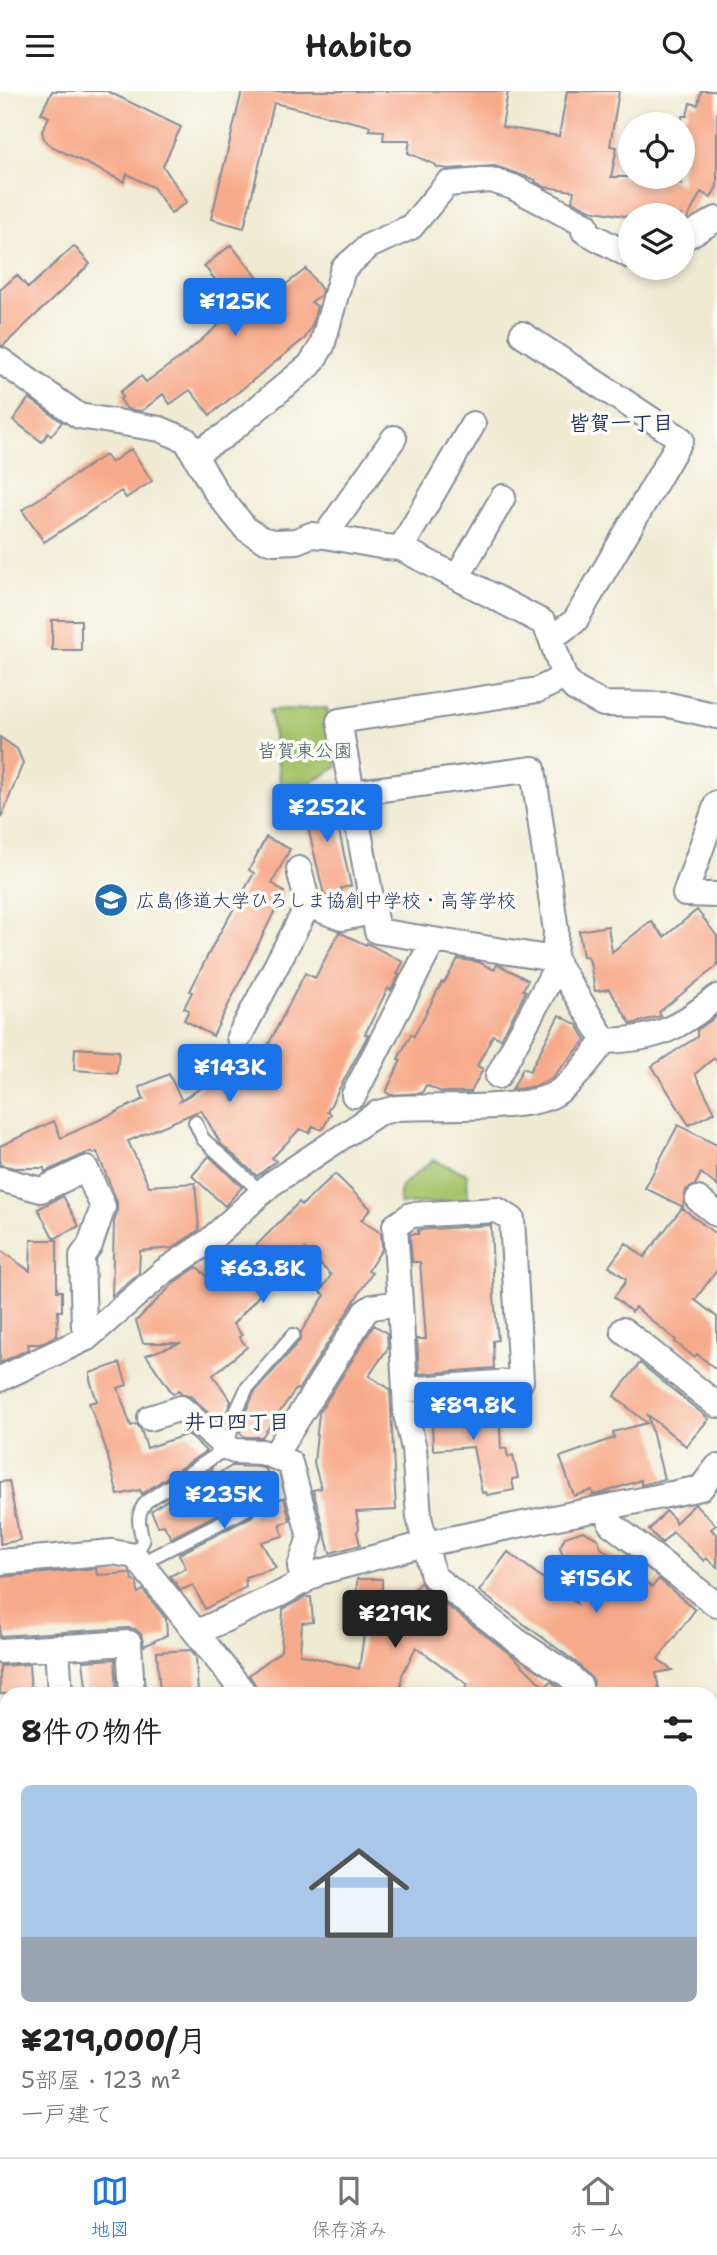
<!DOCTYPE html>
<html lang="ja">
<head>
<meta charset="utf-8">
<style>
  :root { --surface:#fff; --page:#f2f2f2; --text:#222; --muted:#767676; --line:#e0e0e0; --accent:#1a73e8 }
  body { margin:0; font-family:"Shantell Sans","Klee One",sans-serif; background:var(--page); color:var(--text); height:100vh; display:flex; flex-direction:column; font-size:26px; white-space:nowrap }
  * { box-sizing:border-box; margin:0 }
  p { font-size:23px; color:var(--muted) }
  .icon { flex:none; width:38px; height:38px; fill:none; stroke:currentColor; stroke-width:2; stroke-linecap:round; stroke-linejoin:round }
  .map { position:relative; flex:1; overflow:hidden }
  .side { position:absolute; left:0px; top:1596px; width:718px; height:471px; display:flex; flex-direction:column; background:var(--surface); border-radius:21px 21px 0 0; box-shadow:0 4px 10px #0003 }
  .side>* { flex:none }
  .buttons { position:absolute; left:618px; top:21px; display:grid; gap:14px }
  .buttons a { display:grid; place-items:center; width:77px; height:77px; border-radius:50%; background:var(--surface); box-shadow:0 4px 10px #0003; font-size:35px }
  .price { position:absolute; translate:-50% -60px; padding:0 16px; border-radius:7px; background:var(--accent); color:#fff; font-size:23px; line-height:46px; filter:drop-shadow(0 2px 4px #0008) }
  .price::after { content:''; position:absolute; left:50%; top:42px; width:21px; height:16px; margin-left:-10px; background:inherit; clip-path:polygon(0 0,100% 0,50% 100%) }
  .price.active { background:#222; color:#fff }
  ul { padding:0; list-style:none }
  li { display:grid; align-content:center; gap:14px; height:371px; padding:0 21px }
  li+li { border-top:2px solid var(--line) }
  li span { display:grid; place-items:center; height:217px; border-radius:10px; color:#555 }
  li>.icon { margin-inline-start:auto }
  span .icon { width:126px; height:126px; fill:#fffc; stroke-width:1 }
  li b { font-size:30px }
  h2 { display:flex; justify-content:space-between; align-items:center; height:84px; padding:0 21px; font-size:30px }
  header { display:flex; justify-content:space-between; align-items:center; height:91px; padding:0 21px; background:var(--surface); font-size:32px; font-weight:600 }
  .dock { display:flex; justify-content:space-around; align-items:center; height:98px; border-top:2px solid var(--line); background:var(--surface); font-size:19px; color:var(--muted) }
  .dock a { display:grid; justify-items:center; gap:4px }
  .dock .active { color:var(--accent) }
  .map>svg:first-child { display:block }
  .green { fill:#a6c46b; stroke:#607a64; stroke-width:2 }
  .building { fill:#f7aa8a }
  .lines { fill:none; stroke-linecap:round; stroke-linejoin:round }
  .lane-casing { stroke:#858d98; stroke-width:16 }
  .street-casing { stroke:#858d98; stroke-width:28 }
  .secondary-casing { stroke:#858d98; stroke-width:38 }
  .lane { stroke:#fff; stroke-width:12 }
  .street { stroke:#fff; stroke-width:24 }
  .secondary { stroke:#fff; stroke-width:35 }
  .labels { text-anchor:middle; stroke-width:7; stroke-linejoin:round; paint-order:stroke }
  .park-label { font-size:19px; fill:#455c62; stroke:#fdfcf7 }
  .poi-label { font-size:19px; fill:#1b2f5e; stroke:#fdfcf7; text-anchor:start }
  .neighbourhood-label { font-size:21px; font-weight:bold; fill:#1b2f5e; stroke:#fdfcf7 }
</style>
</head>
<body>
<header><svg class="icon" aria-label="menu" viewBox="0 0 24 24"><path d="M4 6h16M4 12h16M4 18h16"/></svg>Habito<svg class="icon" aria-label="search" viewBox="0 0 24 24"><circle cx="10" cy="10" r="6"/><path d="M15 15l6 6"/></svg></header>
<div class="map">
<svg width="717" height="2066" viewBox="0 0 717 2066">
  <rect width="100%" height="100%" fill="#fdfcf7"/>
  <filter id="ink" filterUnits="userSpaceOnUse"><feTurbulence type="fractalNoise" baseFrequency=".0143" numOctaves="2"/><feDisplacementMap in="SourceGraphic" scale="14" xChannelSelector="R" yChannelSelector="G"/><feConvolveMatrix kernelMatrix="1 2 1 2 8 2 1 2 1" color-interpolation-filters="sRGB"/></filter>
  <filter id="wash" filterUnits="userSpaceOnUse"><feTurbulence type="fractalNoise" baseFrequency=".00686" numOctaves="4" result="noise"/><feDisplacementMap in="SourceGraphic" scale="28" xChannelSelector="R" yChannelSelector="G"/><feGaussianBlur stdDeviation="1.57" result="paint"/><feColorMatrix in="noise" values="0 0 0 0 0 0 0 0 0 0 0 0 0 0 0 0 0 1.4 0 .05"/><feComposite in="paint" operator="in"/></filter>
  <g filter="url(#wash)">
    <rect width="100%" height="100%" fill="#efebd3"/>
    <path class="green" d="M327,617L337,676L283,709L270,619Z
      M433,1069L467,1083L468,1111L399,1113L401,1095Z"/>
    <g id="blocks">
      <path class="building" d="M52,0H107L181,36L163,75L187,111L171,122L153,96L127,83L124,91L51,55L44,48L42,40L49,26L41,22Z
        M242,0H508L502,36L559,45L567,0H619L610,55L617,56L611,86H665L682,94V25H687L690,12L698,14L701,0H717V95L711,107L701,101L687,128L682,131V124H630V126L590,119L572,110L574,100L545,96L535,91L536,89L495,75L448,78L436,76V74L408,62L410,49H383L384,40L369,39L370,35L274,12L244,137L211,128Z
        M231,154L267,198L276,191L281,197L306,178L322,199L321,204L311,211L317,215L312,235L305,247L210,324L190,299L170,313L163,303L142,320L127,318L120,308L123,306L120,301L141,285L146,291L185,263L238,217L204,175Z
        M74,155L90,173L3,255L0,254V199L17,184L28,197Z
        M29,307L62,331L51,345L48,342L42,351L13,329Z
        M131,358L152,390L126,407L121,400L44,451L22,419L105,364L111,372Z
        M52,529H81V559H52Z
        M0,646L17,658L23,672L1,727Z
        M330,699L351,795L341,797L343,805L332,807L324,804L302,711L313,708L312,704Z
        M266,746L290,758L272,792L284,801L213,945L184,929L189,919L184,917L192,901L190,900L213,854L254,782L249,779Z
        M697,819L717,845V875L659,921L661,925L631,933L609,898L595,900L590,871L587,865L583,866L579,840L608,835L612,861L651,830L664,846Z
        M339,841L366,854L367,852L403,871L397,883L399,884L391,899L388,897L365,943L368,944L327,1021L331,1023L322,1039L313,1035L309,1042L300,1038L272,1067L276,1070L257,1085L221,1053L201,1019L128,1050L149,1095L195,1092L199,1139L172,1157L140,1160L139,1182L112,1205L114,1131L117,1121V1111L97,1061L93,1063L92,1060L80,1065L45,1081L44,1077H15L0,1074V1055L54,1030L61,1047L144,1008L139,996L169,983L181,1008L180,1010L219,986L234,1010L257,967L261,968L305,882L315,887Z
        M458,868L479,871L494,879L497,874L501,875L528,889L523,899L526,900L501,948L493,944L477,975L483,978L471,1001H441L426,994L422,1002L390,1004L386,1001L401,969L398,968L411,943L414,945L442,891L444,892Z
        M559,924L577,934L586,949L552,987L535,995L512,999L523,977L530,980Z
        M717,925V971L714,967L695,983L715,1021L689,1034L652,975L697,946V939Z
        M75,957L119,960L117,982L74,979Z
        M678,1034L717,1054V1095L701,1082L695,1094L686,1099L683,1116L645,1097Z
        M209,1065L242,1096L225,1115L192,1085Z
        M335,1083L371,1118L361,1129L381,1142L382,1158L368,1180L372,1182L298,1299L296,1298L262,1346H245L240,1342L243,1326L254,1302L300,1249L301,1241L325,1204L320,1201L331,1184L305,1158L289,1172L233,1233L242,1244L239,1246L247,1256L213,1284L231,1310L222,1333L190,1305L181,1302L179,1299L173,1303L146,1264L181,1252H143L136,1230L176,1190L197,1176L215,1193L244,1161L247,1164L299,1111L302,1114Z
        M63,1105L79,1135L54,1148L38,1118Z
        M682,1117L717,1144V1179L695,1209L717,1226V1279L697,1263L694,1266L675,1251L676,1249L635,1216L632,1221L614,1206L625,1192L626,1188L609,1175L626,1152L644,1166Z
        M491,1134L494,1206L498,1249L493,1250L494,1277L419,1283L417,1248H426L420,1171H412L410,1143H418V1139Z
        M31,1149H57V1200H62V1220H58L57,1244L40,1253H28L29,1258L0,1272V1159L30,1180Z
        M374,1234L387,1242L388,1257L369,1285L390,1298L396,1419L356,1421L359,1437L357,1441L360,1454L330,1462L313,1399L321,1397L314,1372L319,1322Z
        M120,1272L127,1294L118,1297L131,1335L137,1333L141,1339L147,1357L188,1343L206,1360L142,1403L140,1399L118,1404L105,1355L89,1312L97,1310L90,1289V1282Z
        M640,1272L709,1328L686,1355L648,1324L664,1388L641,1394V1389L605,1401L593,1404L592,1399L574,1405L560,1366L614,1347L613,1341L647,1332L614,1305Z
        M458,1310L459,1321L499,1319L501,1358L506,1357L508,1366L513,1364L518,1387L512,1388L514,1399L487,1404L486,1401L482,1402L473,1356L433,1359L432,1332L424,1333L420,1313Z
        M232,1375L259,1376L266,1378L274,1409L284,1407L290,1430L280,1433L283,1445L261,1451L276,1477L245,1486L246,1496L205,1518L193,1494L181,1499L170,1485L186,1477L179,1463L251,1426L256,1419L254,1413L248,1409L243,1410L171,1447L164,1434L158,1435L151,1420L212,1378L214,1385Z
        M9,1390L20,1449L0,1453V1391Z
        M695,1413L716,1434L711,1438L717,1444V1476L706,1467L704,1470L673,1441L662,1452L649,1439L666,1420L674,1428L675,1432Z
        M583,1440L598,1448L601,1457L652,1496L659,1488L695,1519L658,1568L672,1579L656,1582L659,1598L626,1603H592L594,1590L577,1572L479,1500L508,1461L577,1513L560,1456L565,1446Z
        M96,1477L97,1484L130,1482L132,1488L137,1492L138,1502L143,1499L166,1528L167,1544L144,1555L141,1543L135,1538L128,1537L0,1545V1486Z
        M357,1488H382V1502L411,1503L420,1491L424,1497L514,1566L545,1597L551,1590L567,1603H460L468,1594L416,1556L402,1584L400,1603H261L249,1584L281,1560L283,1518L305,1506H311L313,1531L302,1532L300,1563L359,1578L366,1530H356Z
        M191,1559L196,1566L198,1603H160L157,1561Z
        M115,1568L117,1603H87L83,1570Z
        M29,1573L31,1603H0V1575Z"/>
    </g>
  </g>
  <g filter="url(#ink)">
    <use href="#blocks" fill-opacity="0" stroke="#858d98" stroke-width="2"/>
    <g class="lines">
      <g class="lane-casing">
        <path id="lane" d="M195,1031L203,1048L261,1101
          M135,1465L143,1450C139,1434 135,1423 147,1410L227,1357L235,1323L247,1297L293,1244
          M141,1472L247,1418
          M710,1913L717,1909"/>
      </g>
      <g class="street-casing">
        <path id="street" d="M682,148L717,128
          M522,243L681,348L575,530L551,547
          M0,269L79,325L160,338L186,349L216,401L246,438L262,448L274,451L296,450L311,444L325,445L386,456L401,457L544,532L551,547L564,586L575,598L603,613L669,614L717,625
          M195,362L224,345L310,274L322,255L343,178L369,155L411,136L447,93L491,89L513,96L586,134L584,140L630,165
          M325,445L394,347
          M401,457L473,333
          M458,485L503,406
          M352,702L533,678L556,840L554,868L605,950C658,948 676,939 717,906
          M717,712L685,803L717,804
          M299,778L308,814
          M554,868L377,840L339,630L538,599L564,586
          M239,946L308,814L342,827L373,821
          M498,985L558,873
          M354,1004L433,850
          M0,1088L41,1099L86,1078L103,1116L90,1154L82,1165L84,1235L87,1247
          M698,1108L717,1123
          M623,1239L717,1314
          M0,1288L87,1247L163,1181L208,1151L271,1093L378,1022L398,1017C436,1015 522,1020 553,1004C574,993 589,968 605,950
          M405,1299L406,1323L414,1358L419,1426L433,1485L517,1550L567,1583L580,1595
          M150,1327L181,1317L227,1357L234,1360L262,1361L290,1372L310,1446L300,1475L303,1491
          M274,1365L365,1221L372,1216L400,1212L395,1135L411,1124L497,1119L512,1128L521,1290L405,1299L400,1212
          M608,1416L611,1433L717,1514
          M0,1471L112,1461L135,1465L245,1603
          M198,1541L282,1502L320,1481L425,1453L701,1397L717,1376
          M57,1556L60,1603
          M0,1560L129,1552L132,1603
          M710,1793L717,1780
          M0,1798L7,1799
          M0,1865L7,1866
          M503,2060L505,2066"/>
      </g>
      <g class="secondary-casing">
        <path id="secondary" d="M0,1990L7,2007
          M29,2060L32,2066"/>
      </g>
      <use href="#lane" class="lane"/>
      <use href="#street" class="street"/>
      <use href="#secondary" class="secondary"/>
    </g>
  </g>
  <defs>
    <g id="school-disc" transform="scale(1.75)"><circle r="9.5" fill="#1f6fb2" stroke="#fdfcf7"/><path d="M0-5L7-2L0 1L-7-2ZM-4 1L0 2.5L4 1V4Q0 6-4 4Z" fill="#fff"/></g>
  </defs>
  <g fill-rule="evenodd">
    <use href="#school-disc" x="111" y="809"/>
  </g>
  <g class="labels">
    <g class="park-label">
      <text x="305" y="666">皆賀東公園</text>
    </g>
    <g class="poi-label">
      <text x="136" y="816">広島修道大学ひろしま協創中学校・高等学校</text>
    </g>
    <g class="neighbourhood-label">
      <text x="621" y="339">皆賀一丁目</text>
      <text x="237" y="1338">井口四丁目</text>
    </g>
  </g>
</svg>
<div class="buttons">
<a><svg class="icon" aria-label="locate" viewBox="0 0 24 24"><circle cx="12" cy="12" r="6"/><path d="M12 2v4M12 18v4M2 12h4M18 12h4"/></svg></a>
<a><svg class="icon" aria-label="layers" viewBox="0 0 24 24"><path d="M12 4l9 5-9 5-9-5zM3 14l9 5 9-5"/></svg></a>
</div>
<b class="price" style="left:235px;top:247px">¥125K</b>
<b class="price" style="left:327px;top:753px">¥252K</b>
<b class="price" style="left:230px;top:1013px">¥143K</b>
<b class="price" style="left:263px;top:1214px">¥63.8K</b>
<b class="price" style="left:473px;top:1351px">¥89.8K</b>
<b class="price" style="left:224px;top:1440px">¥235K</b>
<b class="price" style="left:596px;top:1524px">¥156K</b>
<b class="price active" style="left:395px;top:1559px">¥219K</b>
<section class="side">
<h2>8件の物件<svg class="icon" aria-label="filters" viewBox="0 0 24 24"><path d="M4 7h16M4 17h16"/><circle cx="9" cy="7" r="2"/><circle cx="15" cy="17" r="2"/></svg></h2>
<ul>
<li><span style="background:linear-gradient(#a9c7e8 70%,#9aa5b1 0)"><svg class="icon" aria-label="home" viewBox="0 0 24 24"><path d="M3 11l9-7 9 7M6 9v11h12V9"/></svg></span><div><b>¥219,000/月</b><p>5部屋 · 123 m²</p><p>一戸建て</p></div></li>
</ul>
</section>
</div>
<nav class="dock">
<a class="active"><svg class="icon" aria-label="map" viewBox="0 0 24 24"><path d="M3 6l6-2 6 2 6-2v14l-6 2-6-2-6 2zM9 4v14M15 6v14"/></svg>地図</a>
<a><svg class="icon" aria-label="saved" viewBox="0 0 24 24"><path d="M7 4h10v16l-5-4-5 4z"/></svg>保存済み</a>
<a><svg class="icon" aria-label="home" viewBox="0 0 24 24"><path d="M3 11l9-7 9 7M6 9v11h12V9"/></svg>ホーム</a>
</nav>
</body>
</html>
